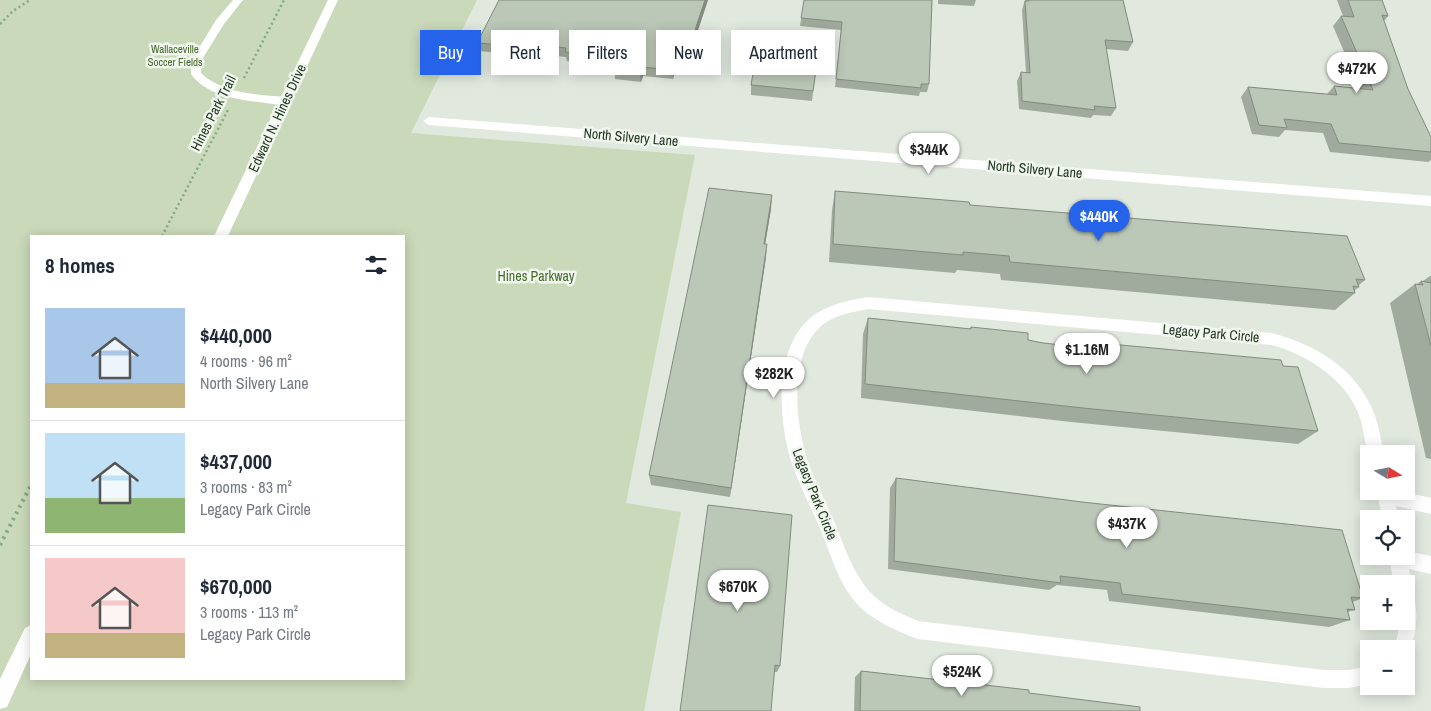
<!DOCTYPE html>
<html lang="en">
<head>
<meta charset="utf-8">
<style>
  :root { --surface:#fff; --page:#f2f2f3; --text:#1f2937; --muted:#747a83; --line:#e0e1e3; --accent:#2563eb }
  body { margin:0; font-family:"Archivo Narrow",sans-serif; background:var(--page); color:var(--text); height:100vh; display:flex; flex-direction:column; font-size:19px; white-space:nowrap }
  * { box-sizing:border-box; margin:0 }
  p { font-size:16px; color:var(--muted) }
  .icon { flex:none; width:28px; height:28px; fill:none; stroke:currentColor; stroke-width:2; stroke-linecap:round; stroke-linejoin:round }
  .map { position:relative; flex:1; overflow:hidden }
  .details { position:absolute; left:30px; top:235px; width:375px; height:445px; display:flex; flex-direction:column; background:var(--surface); border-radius:0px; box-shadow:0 2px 12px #0003 }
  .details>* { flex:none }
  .banner { position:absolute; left:420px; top:30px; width:475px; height:45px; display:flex; gap:10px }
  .needle { width:32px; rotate:100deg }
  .controls { position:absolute; left:1360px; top:445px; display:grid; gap:10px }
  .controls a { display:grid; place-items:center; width:55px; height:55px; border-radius:0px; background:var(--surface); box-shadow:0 2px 12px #0003; font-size:25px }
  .price { position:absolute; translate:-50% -42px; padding:0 11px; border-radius:18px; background:#fff; color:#222; font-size:16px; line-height:32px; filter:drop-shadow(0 1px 2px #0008) }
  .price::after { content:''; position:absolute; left:50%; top:30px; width:15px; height:11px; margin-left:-8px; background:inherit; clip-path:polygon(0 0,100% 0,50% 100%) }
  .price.active { background:var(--accent); color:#fff }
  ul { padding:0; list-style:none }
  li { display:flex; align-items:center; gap:15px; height:125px; padding:0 15px }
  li+li { border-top:1px solid var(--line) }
  li span { display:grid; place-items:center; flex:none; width:140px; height:100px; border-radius:0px; color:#555 }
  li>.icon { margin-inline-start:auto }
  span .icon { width:60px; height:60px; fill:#fffc; stroke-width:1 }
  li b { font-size:21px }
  h2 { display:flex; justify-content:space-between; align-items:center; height:60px; padding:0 15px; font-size:21px }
  .tag { padding:0 18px; border-radius:0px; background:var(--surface); box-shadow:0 2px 12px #0003; font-size:18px; line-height:45px }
  .tag.active { background:var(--accent); color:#fff }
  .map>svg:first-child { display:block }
  .green { fill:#cad9b9; fill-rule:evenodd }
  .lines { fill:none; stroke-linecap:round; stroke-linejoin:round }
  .path-far1 { stroke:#85ab81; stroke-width:2.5; stroke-dasharray:2 3; stroke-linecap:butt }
  .path { stroke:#85ab81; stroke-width:4; stroke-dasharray:2.5 4.5; stroke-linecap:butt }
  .service { fill:#fff; fill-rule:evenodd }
  .minor { fill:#fff; fill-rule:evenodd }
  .tertiary { fill:#fff; fill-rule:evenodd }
  .wall { fill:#a1ab9d }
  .shaded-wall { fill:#838b80 }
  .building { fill:#bbc7b7; stroke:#838b80 }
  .labels { text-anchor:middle; stroke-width:5; stroke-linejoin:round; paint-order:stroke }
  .far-park-label { font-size:11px; fill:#476c2e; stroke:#f1f6ef }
  .street-label { font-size:14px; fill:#223821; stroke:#f1f6ef }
  .park-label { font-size:14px; fill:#476c2e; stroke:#f1f6ef }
</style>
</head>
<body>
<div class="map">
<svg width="1431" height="711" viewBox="0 0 1431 711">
  <rect width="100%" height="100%" fill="#e1e9df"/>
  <path class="green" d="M0,0H477L411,133L695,155L626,503L681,512L644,711H0ZM31,236H404V679H31Z"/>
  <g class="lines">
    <path class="path-far1" d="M0,24L13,11L30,0
      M244,78L284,0
      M162,236L228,110"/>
    <path class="path" d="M0,545L31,485"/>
    <path class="service" d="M233,0H243L224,24L201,61V73C223,94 256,94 285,97L289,98L291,101L289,104C282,106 273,104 266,103C240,100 206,96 191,74V61L216,20Z"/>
    <path class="minor" d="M429,117L1431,196V206L429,125L423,121Z
      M868,297L1272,333C1316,345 1356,368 1374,413C1379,426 1381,440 1384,454H1369V456C1364,442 1364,428 1359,415C1345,378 1307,355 1272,345L868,309C853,312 838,314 825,323C787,350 795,423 808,462C815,482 825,501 834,521C844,545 852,572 870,592C883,606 901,614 918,621L1324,670H1349L1369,666V684L1349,688H1324L918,639C897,631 875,622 859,606C838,584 831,554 820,528C810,506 799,484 791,461C778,418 773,345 814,315C830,304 850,300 868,297Z
      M1377,491H1400L1431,498V514L1396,506L1398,519H1382Z
      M1406,551L1431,556V574L1409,569L1412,584L1409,590L1412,592C1420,611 1416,637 1408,655L1406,656V649H1393L1398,634V621H1406V584H1394L1389,558V556H1406Z"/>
    <path class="tertiary" d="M328,0H338L228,236H214Z
      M31,625V654L7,707L0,709V679L25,628Z"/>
  </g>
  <path class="wall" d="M499,0H708L692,48L681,47L673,79L643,76L641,82L615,79V75L577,71L576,62L567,61L566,57L518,52L517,55L480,51L477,43Z
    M804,0H932L929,84L927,92H920L919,96L835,87L841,30L800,26Z
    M938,0H976L974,6L938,4Z
    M1025,0H1123L1133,42L1128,51L1106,49L1116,108L1111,116L1093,115L1091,118L1019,109L1017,81L1021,72L1026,73L1022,10Z
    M1337,0H1382L1388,16L1384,21L1408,89L1431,137V160L1428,162L1330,152L1323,133L1285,130L1279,137L1252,134L1241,97L1248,87L1327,94L1334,86L1360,89L1333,26L1341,16H1343Z
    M817,63L812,101L751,95V85Z
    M835,191L970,205L1365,280L1358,286L1359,287L1355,290V293L1335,310L1001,280L1000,274L957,270L955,273L829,262L832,210Z
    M771,209L765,244L766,257L730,497L651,485L649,475Z
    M1430,276H1431V459L1426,458L1390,303L1415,284H1417L1421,281H1423Z
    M868,318L970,329L971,327L1043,343L1085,347L1089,342L1283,366L1318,431L1298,444L1071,422L861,398L863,334Z
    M896,478L1363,598L1353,602L1355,610L1348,612L1350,620L1329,627L1109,601L1107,590L1057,585L1049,590L888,569L890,488Z
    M708,505L780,666L777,672H774Z
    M861,671L1029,693L1140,711H854L855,677Z"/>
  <path class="shaded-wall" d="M705,0H708L692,48V39Z
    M680,38L681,47L673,79L672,70Z
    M516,43L518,52L517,55L514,46Z
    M642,67L643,76L641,82L640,73Z
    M772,195L771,209L763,257L764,244Z
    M767,244L766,257L730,497L731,488Z"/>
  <path class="building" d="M499,0H705L692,39L680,38L672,70L642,67L640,73L614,71L615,66L576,62L579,53L565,52L566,48L516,43L514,46L477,43Z
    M804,0H932L929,84H921V88L836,79L842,22L801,18Z
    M1029,0H1123L1133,42L1105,40L1116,108L1094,106L1095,110L1022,101L1021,72L1030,73L1025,1H1029Z
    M1348,0H1382L1388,16L1382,15L1408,89L1431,137V152L1339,143L1331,124L1284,119L1287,128L1259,125L1248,87L1337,95L1334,86L1373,90L1341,16L1354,17Z
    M756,57L817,63L813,91L751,85Z
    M709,188L772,195L764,244H767L731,488L649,475Z
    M835,191L969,202L970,205L1347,236L1365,280L1356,279L1359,287L1353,286L1355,293L1010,262L1009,256L963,252V255L833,244Z
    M1421,281L1431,283V346L1415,284L1423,285Z
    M868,318L971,329V327L1028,333V340L1043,343L1089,348V342L1281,360L1283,366L1298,367L1318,431L1083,408L865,384Z
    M896,478L1082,502L1342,530L1363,598L1351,597L1355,610L1347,609L1350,620L1122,594L1120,583L1060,576L1061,583L894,561Z
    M708,505L792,515L780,666L775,665L771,711H680Z
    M861,671L1029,690V693L1140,707V711H860Z"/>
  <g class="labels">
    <g class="far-park-label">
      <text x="175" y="53">Wallaceville<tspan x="175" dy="13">Soccer Fields</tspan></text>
    </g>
    <g class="street-label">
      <text transform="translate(213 113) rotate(-63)" y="5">Hines Park Trail</text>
      <text transform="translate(277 118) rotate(-65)" y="5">Edward N. Hines Drive</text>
      <text transform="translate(631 137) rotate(5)" y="5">North Silvery Lane</text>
      <text transform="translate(1035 169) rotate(5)" y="5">North Silvery Lane</text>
      <text transform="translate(1211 333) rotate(5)" y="5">Legacy Park Circle</text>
      <text transform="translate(815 494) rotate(68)" y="5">Legacy Park Circle</text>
    </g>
    <g class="park-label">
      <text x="536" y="281">Hines Parkway</text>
    </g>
  </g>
</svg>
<div class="controls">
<a><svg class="needle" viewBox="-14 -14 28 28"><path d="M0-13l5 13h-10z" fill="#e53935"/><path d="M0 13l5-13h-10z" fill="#747a83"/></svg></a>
<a><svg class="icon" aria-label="locate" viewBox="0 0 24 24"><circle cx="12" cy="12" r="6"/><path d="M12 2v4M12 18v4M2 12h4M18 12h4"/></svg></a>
<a>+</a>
<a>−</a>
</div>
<b class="price" style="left:1357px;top:94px">$472K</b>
<b class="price" style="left:929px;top:175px">$344K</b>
<b class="price active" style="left:1099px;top:242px">$440K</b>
<b class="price" style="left:1087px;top:375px">$1.16M</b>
<b class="price" style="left:774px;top:399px">$282K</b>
<b class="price" style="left:1127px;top:549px">$437K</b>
<b class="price" style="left:738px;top:612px">$670K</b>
<b class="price" style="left:962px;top:697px">$524K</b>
<div class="banner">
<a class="tag active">Buy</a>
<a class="tag">Rent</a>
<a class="tag">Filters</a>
<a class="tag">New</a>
<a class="tag">Apartment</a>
</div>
<section class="details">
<h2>8 homes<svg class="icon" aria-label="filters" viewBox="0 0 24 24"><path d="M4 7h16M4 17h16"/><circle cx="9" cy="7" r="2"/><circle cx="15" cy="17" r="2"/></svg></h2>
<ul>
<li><span style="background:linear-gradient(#a9c7e8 75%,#c2b280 0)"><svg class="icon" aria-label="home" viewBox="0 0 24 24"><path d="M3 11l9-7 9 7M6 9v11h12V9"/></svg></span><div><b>$440,000</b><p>4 rooms · 96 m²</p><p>North Silvery Lane</p></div></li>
<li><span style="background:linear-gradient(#bfe0f5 65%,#8fb573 0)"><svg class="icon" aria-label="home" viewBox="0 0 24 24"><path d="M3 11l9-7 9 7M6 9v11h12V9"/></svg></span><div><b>$437,000</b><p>3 rooms · 83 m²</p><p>Legacy Park Circle</p></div></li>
<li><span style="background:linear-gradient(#f6c9c9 75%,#c2b280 0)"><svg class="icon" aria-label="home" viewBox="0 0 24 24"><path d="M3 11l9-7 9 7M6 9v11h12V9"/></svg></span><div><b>$670,000</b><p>3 rooms · 113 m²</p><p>Legacy Park Circle</p></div></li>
</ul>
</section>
</div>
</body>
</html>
